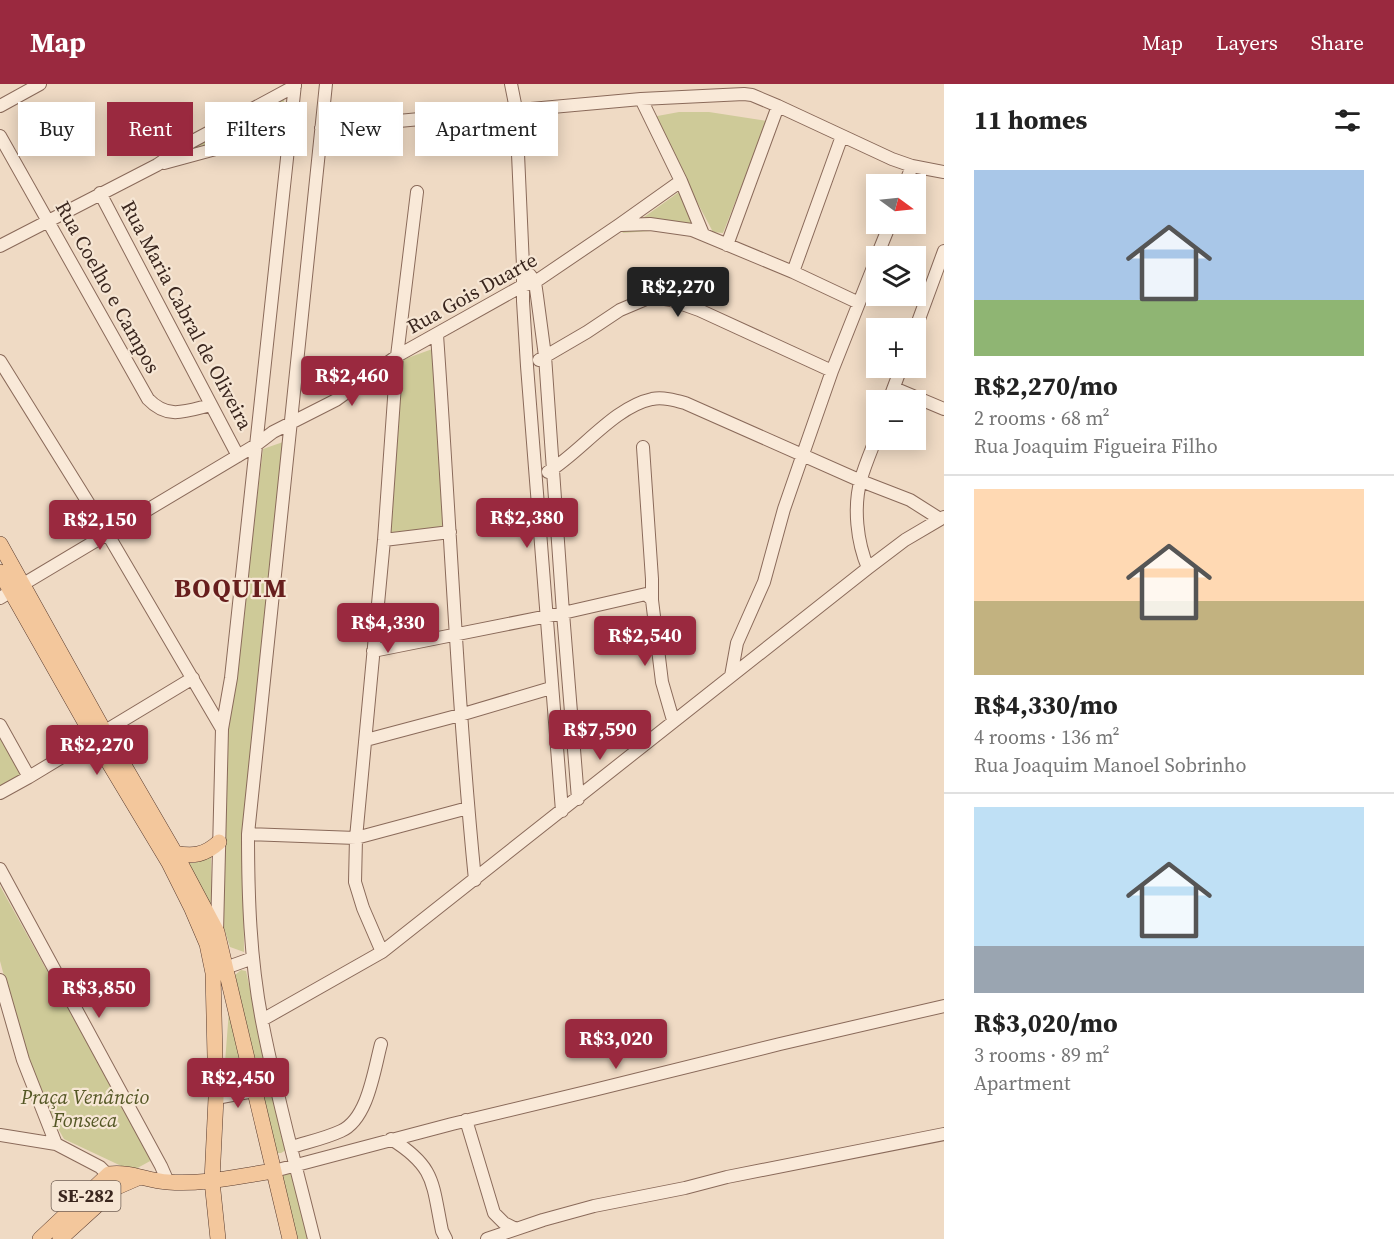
<!DOCTYPE html>
<html lang="en">
<head>
<meta charset="utf-8">
<style>
  :root { --surface:#fff; --page:#f2f2f2; --text:#222; --muted:#767676; --line:#e0e0e0; --accent:#9a293f }
  body { margin:0; font-family:"Source Serif 4",serif; background:var(--page); color:var(--text); height:100vh; display:flex; flex-direction:column; font-size:22px; white-space:nowrap }
  * { box-sizing:border-box; margin:0 }
  p { font-size:20px; color:var(--muted) }
  .icon { flex:none; width:33px; height:33px; fill:none; stroke:currentColor; stroke-width:2; stroke-linecap:round; stroke-linejoin:round }
  .map { position:relative; flex:1; overflow:hidden }
  .drawer { display:flex; flex-direction:column; background:var(--surface); width:450px }
  .drawer>* { flex:none }
  .top-card { position:absolute; left:18px; top:18px; width:570px; height:54px; display:flex; gap:12px }
  .needle { width:39px; rotate:105deg }
  .buttons { position:absolute; left:866px; top:90px; display:grid; gap:12px }
  .buttons a { display:grid; place-items:center; width:60px; height:60px; border-radius:0px; background:var(--surface); box-shadow:0 3px 15px #0003; font-size:30px }
  .price { position:absolute; translate:-50% -51px; padding:0 14px; border-radius:6px; background:var(--accent); color:#fff; font-size:20px; line-height:39px; filter:drop-shadow(0 2px 3px #0008) }
  .price::after { content:''; position:absolute; left:50%; top:36px; width:18px; height:14px; margin-left:-9px; background:inherit; clip-path:polygon(0 0,100% 0,50% 100%) }
  .price.current { background:#222; color:#fff }
  ul { padding:0; list-style:none }
  li { display:grid; align-content:center; gap:12px; height:318px; padding:0 30px }
  li+li { border-top:2px solid var(--line) }
  li span { display:grid; place-items:center; height:186px; border-radius:0px; color:#555 }
  li>.icon { margin-inline-start:auto }
  span .icon { width:108px; height:108px; fill:#fffc; stroke-width:1 }
  li b { font-size:26px }
  h2 { display:flex; justify-content:space-between; align-items:center; height:72px; padding:0 30px; font-size:26px }
  .tag { padding:0 21px; border-radius:0px; background:var(--surface); box-shadow:0 3px 15px #0003; font-size:21px; line-height:54px }
  .tag.current { background:var(--accent); color:#fff }
  header { display:flex; align-items:center; gap:36px; box-sizing:border-box; height:84px; padding:0 30px; background:var(--accent); color:#fff }
  header strong { font-size:28px }
  nav { display:flex; gap:33px; margin-inline-start:auto; font-size:21px }
  main { display:flex; flex:1; min-height:0 }
  .map>svg:first-child { display:block }
  .green { fill:#ceca98 }
  .lines { fill:none; stroke-linecap:round; stroke-linejoin:round }
  .minor-casing { stroke:#8a6a5a; stroke-width:14 }
  .major-casing { stroke:#583a2e; stroke-width:16 }
  .minor { stroke:#f9e9d8; stroke-width:12 }
  .major { stroke:#f3c79c; stroke-width:15 }
  .labels { text-anchor:middle; stroke-width:4.5; stroke-linejoin:round; paint-order:stroke }
  .shield { fill:#f6e6d4; stroke:#726055; stroke-width:1.5 }
  .shield-label { font-size:18px; font-weight:bold; fill:#3a261e }
  .street-label { font-size:20px; fill:#3a261e; stroke:#f6e6d4 }
  .park-label { font-size:20px; font-style:italic; fill:#545725; stroke:#f6e6d4 }
  .district-label { font-size:26px; font-weight:bold; letter-spacing:1.5px; fill:#671e1d; stroke:#f6e6d4 }
</style>
</head>
<body>
<header>
<strong>Map</strong>
<nav><a>Map</a><a>Layers</a><a>Share</a></nav>
</header>
<main>
<div class="map">
<svg width="944" height="1155" viewBox="0 0 944 1155">
  <rect width="100%" height="100%" fill="#efdac4"/>
  <path class="green" d="M281,13L284,16L283,37L185,74L182,67Z
    M679,28H709L767,37L723,149L713,148L652,33Z
    M679,108L691,131L694,144L622,149Z
    M438,263L446,443L385,453L399,277Z
    M283,358L243,756L244,868L230,863L223,841L224,695L227,658L263,365Z
    M0,636L30,689L0,705Z
    M211,773L212,822L185,779H194Z
    M0,802L152,1076L132,1087L64,1055L51,1032L23,963L0,877Z
    M241,886L246,887L286,1066L281,1069H275L235,891Z
    M229,926L247,1004L223,1005Z
    M292,1088L309,1155H295L279,1090Z"/>
  <g class="lines">
    <g class="minor-casing">
      <path id="minor" d="M511,0L516,25L523,182V217L527,282L562,727
        M641,15L681,97L703,150
        M0,22L40,0
        M321,44L641,15L744,10L752,11L778,22L892,75L912,82L944,88
        M0,52L148,315C168,336 186,327 211,321
        M164,79L289,45
        M905,100L912,82
        M100,109L238,372
        M621,141L650,140L692,146L793,188L859,219
        M727,161L778,22
        M0,162L157,81L191,58L295,2
        M877,172L890,140
        M793,188L842,52
        M530,191L535,198L537,212L545,272L563,529L578,715
        M915,246L944,167
        M437,251C450,433 457,615 475,796
        M539,276L587,248L620,226L646,215L659,214L671,216L699,226L832,287
        M0,277L107,449L222,645
        M894,304L944,325
        M889,316L901,284
        M643,363L652,495V516
        M548,388C581,368 614,323 652,315C663,313 674,316 685,319L861,397L910,416L940,435
        M384,456L450,448
        M868,484C857,458 853,423 861,395C865,381 871,367 876,354
        M0,514L256,361L273,348L336,316L397,272L522,202L535,198L619,141L681,97
        M373,567L563,529L646,510L652,516L662,598L673,636
        M731,592L737,559L764,498L784,425L803,370L832,287L876,176
        M0,641L29,693L0,709
        M366,656L460,631L551,604
        M29,693L193,594
        M248,750L356,754L468,724
        M0,785L161,1082L168,1098
        M217,848L222,645L231,594L295,0
        M382,868L363,824L355,798L356,754L384,456L397,272L417,108
        M217,887L253,874
        M0,896L23,976L56,1060
        M262,936L382,868L868,484L905,456L944,433
        M216,1014L254,1007
        M466,1036L494,1129L504,1139L516,1145
        M0,1051L56,1060L100,1083L113,1096
        M391,1055C436,1083 432,1099 442,1147L446,1155
        M292,1063C308,1058 326,1054 341,1047C368,1035 374,986 381,960
        M274,1087L452,1040L594,1006L780,960L944,922
        M314,1155C296,1082 276,1010 262,937C250,875 248,812 248,750L326,0
        M487,1155L543,1136L594,1122L685,1104L727,1093L944,1050"/>
    </g>
    <g class="major-casing">
      <path id="major" d="M0,460L104,647L175,769L217,848L290,1155
        M0,488L94,654L169,779L192,825L207,860L213,889L216,1014L212,1097L218,1155
        M175,769C193,773 205,771 219,758
        M40,1155L109,1090C129,1087 148,1097 168,1098C203,1101 239,1092 274,1087
        M60,1155L117,1103L140,1093"/>
    </g>
    <use href="#minor" class="minor"/>
    <use href="#major" class="major"/>
  </g>
  <g class="labels">
    <rect class="shield" x="51.5" y="1097" width="69" height="30" rx="4.5"/>
    <g class="shield-label">
      <text x="86" y="1118">SE-282</text>
    </g>
    <g class="street-label">
      <text transform="translate(108 203) rotate(61)" y="7">Rua Coelho e Campos</text>
      <text transform="translate(472 209) rotate(-29)" y="7">Rua Gois Duarte</text>
      <text transform="translate(187 231) rotate(62)" y="7">Rua Maria Cabral de Oliveira</text>
    </g>
    <g class="park-label">
      <text x="85" y="1020">Praça Venâncio<tspan x="85" dy="23">Fonseca</tspan></text>
    </g>
    <g class="district-label">
      <text x="231" y="513">BOQUIM</text>
    </g>
  </g>
</svg>
<div class="buttons">
<a><svg class="needle" viewBox="-14 -14 28 28"><path d="M0-13l5 13h-10z" fill="#e53935"/><path d="M0 13l5-13h-10z" fill="#767676"/></svg></a>
<a><svg class="icon" aria-label="layers" viewBox="0 0 24 24"><path d="M12 4l9 5-9 5-9-5zM3 14l9 5 9-5"/></svg></a>
<a>+</a>
<a>−</a>
</div>
<b class="price current" style="left:678px;top:234px">R$2,270</b>
<b class="price" style="left:352px;top:323px">R$2,460</b>
<b class="price" style="left:527px;top:465px">R$2,380</b>
<b class="price" style="left:100px;top:467px">R$2,150</b>
<b class="price" style="left:388px;top:570px">R$4,330</b>
<b class="price" style="left:645px;top:583px">R$2,540</b>
<b class="price" style="left:600px;top:677px">R$7,590</b>
<b class="price" style="left:97px;top:692px">R$2,270</b>
<b class="price" style="left:99px;top:935px">R$3,850</b>
<b class="price" style="left:616px;top:986px">R$3,020</b>
<b class="price" style="left:238px;top:1025px">R$2,450</b>
<div class="top-card">
<a class="tag">Buy</a>
<a class="tag current">Rent</a>
<a class="tag">Filters</a>
<a class="tag">New</a>
<a class="tag">Apartment</a>
</div>
</div>
<section class="drawer">
<h2>11 homes<svg class="icon" aria-label="filters" viewBox="0 0 24 24"><path d="M4 7h16M4 17h16"/><circle cx="9" cy="7" r="2"/><circle cx="15" cy="17" r="2"/></svg></h2>
<ul>
<li><span style="background:linear-gradient(#a9c7e8 70%,#8fb573 0)"><svg class="icon" aria-label="home" viewBox="0 0 24 24"><path d="M3 11l9-7 9 7M6 9v11h12V9"/></svg></span><div><b>R$2,270/mo</b><p>2 rooms · 68 m²</p><p>Rua Joaquim Figueira Filho</p></div></li>
<li><span style="background:linear-gradient(#ffd9b3 60%,#c2b280 0)"><svg class="icon" aria-label="home" viewBox="0 0 24 24"><path d="M3 11l9-7 9 7M6 9v11h12V9"/></svg></span><div><b>R$4,330/mo</b><p>4 rooms · 136 m²</p><p>Rua Joaquim Manoel Sobrinho</p></div></li>
<li><span style="background:linear-gradient(#bfe0f5 75%,#9aa5b1 0)"><svg class="icon" aria-label="home" viewBox="0 0 24 24"><path d="M3 11l9-7 9 7M6 9v11h12V9"/></svg></span><div><b>R$3,020/mo</b><p>3 rooms · 89 m²</p><p>Apartment</p></div></li>
</ul>
</section>
</main>
</body>
</html>
